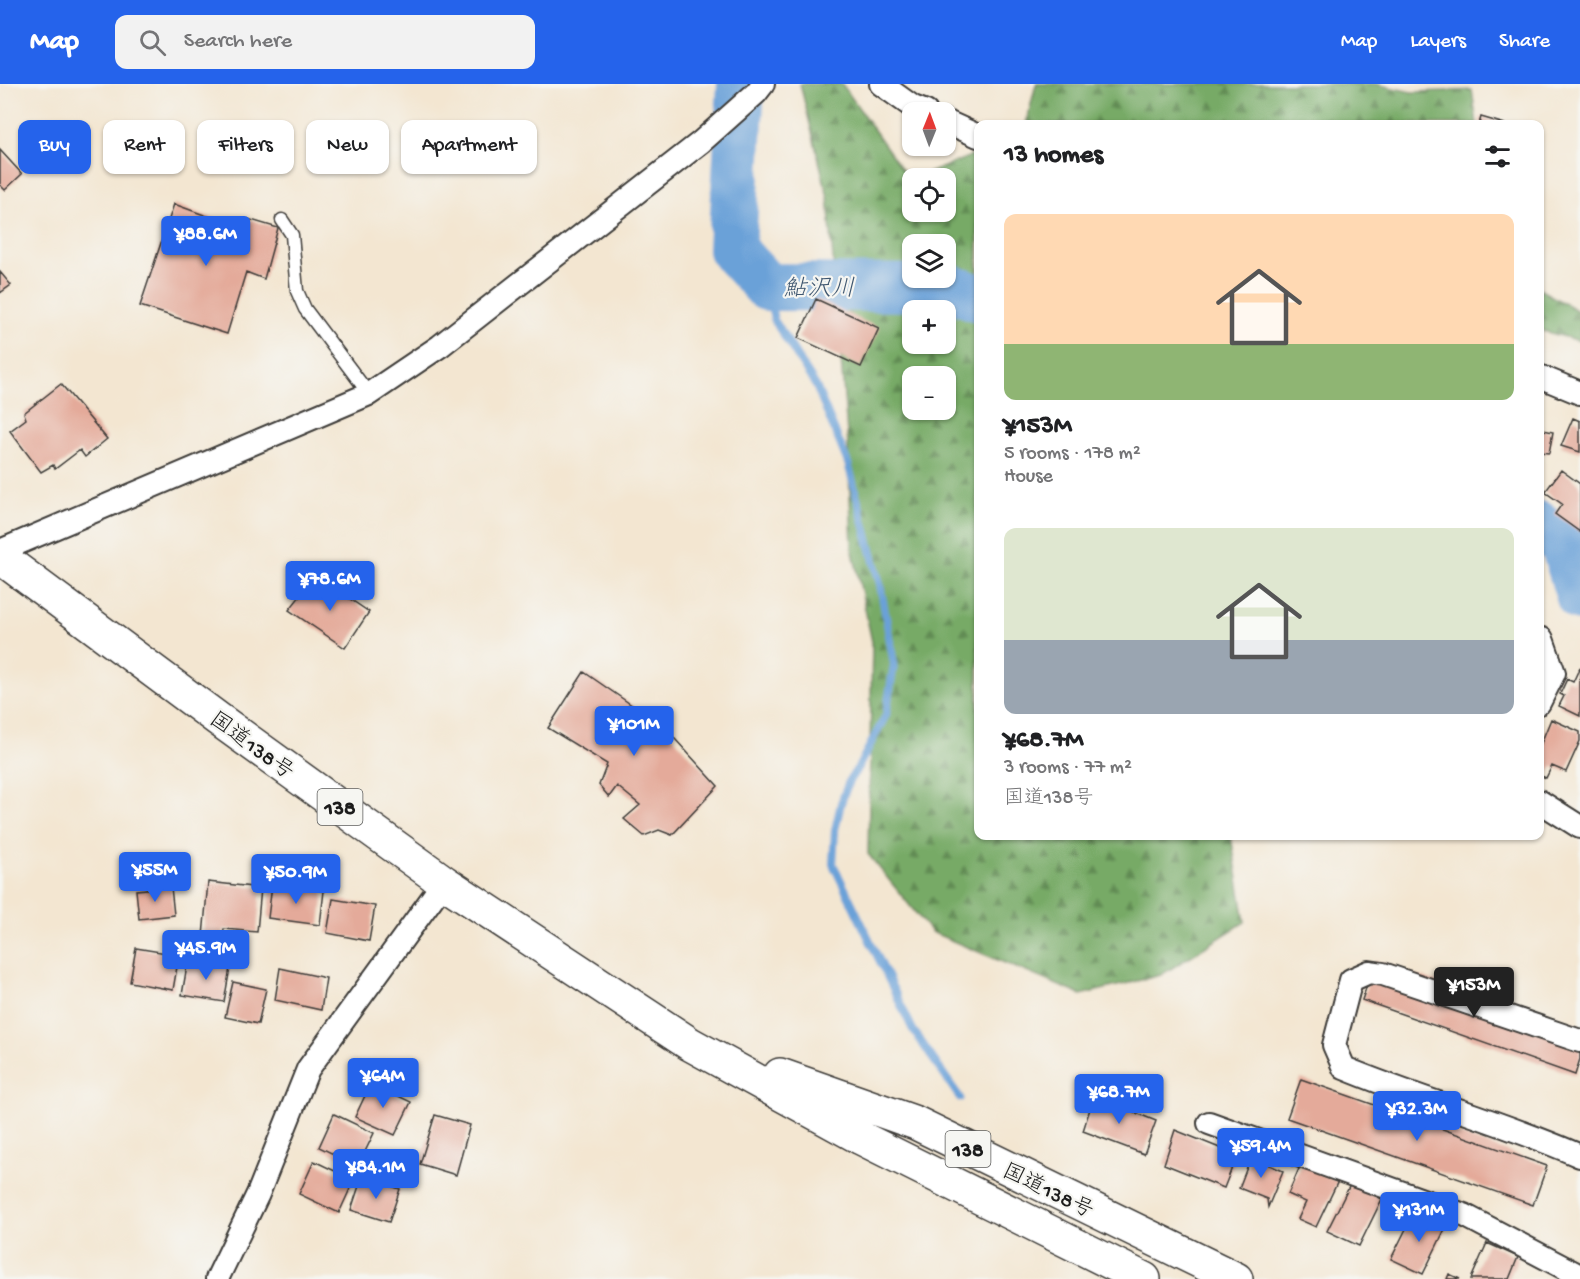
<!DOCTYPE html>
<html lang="en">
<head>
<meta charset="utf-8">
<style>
  :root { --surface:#fff; --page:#f2f2f2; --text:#202124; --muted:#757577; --accent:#2563eb }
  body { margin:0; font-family:"Gochi Hand","Klee One",sans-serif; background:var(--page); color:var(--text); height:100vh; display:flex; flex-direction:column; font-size:22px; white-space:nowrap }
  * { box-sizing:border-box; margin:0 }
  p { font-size:20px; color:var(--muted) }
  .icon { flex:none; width:33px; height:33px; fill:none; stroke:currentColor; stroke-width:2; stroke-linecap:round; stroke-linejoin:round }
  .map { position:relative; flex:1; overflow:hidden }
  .panel { position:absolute; left:974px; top:36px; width:570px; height:720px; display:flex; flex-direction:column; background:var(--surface); border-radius:12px; box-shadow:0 2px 4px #0004 }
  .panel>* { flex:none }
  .guide { position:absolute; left:18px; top:36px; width:570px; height:54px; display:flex; gap:12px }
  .needle { width:39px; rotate:1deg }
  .buttons { position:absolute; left:902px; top:18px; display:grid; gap:12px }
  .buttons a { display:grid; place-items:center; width:54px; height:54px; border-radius:12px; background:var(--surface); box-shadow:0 2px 4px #0004; font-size:30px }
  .price { position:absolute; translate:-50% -51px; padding:0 14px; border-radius:6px; background:var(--accent); color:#fff; font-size:20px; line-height:39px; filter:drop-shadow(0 2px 3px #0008) }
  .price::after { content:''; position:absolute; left:50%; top:36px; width:18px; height:14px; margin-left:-9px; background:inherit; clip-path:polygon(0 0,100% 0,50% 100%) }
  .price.current { background:#222; color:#fff }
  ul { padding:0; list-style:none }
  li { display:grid; align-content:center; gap:12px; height:318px; padding:0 30px }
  li span { display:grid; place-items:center; height:186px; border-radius:12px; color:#555 }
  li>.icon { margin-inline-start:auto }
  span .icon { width:108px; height:108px; fill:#fffc; stroke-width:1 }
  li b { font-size:26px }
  h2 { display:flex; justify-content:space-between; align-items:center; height:72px; padding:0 30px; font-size:26px }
  .chip { padding:0 21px; border-radius:12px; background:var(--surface); box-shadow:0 2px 4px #0004; font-size:21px; line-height:54px }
  .chip.current { background:var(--accent); color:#fff }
  header { display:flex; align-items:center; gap:36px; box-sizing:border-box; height:84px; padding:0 30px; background:var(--accent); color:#fff }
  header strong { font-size:28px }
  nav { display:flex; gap:33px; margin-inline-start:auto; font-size:21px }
  .search { width:420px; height:54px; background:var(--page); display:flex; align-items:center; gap:15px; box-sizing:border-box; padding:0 21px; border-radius:12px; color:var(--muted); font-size:22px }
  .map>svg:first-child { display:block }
  .forest { fill:url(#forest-firs); stroke:#4a6341; stroke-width:1.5; fill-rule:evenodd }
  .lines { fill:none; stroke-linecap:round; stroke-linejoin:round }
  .stream { stroke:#6ba1d8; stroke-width:8 }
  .river { stroke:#6ba1d8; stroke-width:48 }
  .building { fill:#e4aa9a }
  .lane-casing { stroke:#3c3a37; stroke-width:15 }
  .street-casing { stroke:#3c3a37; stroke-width:26 }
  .highway-casing { stroke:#3c3a37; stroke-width:36 }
  .lane { stroke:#fff; stroke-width:12 }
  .street { stroke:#fff; stroke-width:22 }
  .highway { stroke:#fff; stroke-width:33 }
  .labels { text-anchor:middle; stroke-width:4.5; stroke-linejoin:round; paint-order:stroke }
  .shield { fill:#f6f6f2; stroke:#5d5d5c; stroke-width:1.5 }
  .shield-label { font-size:21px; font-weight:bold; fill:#1c1c1c }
  .street-label { font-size:22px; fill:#1c1c1c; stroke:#f6f6f2 }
  .water-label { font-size:24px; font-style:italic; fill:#405871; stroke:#f6f6f2 }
</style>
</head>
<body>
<header>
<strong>Map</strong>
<div class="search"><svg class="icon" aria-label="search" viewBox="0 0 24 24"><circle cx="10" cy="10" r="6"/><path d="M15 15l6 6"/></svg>Search here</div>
<nav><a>Map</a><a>Layers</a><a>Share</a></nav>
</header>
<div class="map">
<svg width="1580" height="1195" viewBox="0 0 1580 1195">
  <defs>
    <pattern id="forest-firs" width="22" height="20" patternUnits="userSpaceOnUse" patternTransform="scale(1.5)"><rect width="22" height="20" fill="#7a6"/><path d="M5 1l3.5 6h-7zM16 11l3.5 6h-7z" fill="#618a53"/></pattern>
  </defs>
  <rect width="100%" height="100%" fill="#f6f6f2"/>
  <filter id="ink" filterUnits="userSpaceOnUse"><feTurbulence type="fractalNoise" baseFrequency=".0167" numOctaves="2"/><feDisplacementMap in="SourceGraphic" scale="12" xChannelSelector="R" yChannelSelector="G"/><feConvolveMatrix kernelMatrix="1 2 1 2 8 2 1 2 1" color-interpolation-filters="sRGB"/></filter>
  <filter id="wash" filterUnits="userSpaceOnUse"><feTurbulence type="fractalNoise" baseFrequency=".008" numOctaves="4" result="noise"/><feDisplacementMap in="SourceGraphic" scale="24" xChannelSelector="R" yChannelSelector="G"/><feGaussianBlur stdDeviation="1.35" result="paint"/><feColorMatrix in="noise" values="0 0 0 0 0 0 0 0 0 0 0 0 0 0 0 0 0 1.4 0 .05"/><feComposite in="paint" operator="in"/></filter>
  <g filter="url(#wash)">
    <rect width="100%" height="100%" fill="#f3e6d1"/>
    <path class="forest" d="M800,0H842L910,97L912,96V128H945V94H916L978,69V752H1231L1245,838L1161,891L1081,911L931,848L868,770L872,558L852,463L848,362L828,113ZM912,160H945V194H912ZM912,226H945V260H912ZM912,292H945V326H912Z
      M1036,0H1375L1412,8L1472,6L1477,40H1026Z
      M1539,205L1580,228V257L1539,246Z"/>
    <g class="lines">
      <path class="stream" d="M767,203L774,236L816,302L848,379L880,500L894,580L886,631L859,682L849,697L841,719L835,746L833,780L913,946L960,1014"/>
      <path class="river" d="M741,0L732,165L767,203L950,204L978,214
        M1539,441L1564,461L1580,513"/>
    </g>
    <g id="blocks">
      <path class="building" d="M1481,33L1505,40H1479Z
        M0,66L22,90L5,106L0,101Z
        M174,120L240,144L248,135L278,144L264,195L246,188L227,250L140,222Z
        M0,188L11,201L0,209Z
        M816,215L879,244L861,283L798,254Z
        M61,300L107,355L85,373L80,366L55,385L53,381L41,388L10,347L26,335L24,329Z
        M1573,334L1580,337V368L1561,362Z
        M1539,345L1553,348L1549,369L1539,368Z
        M1561,386L1580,400V448L1555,430L1562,420L1545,408Z
        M316,492L369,528L345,564L289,526Z
        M1580,583V632L1559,622L1564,612L1560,610L1567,595L1573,598Z
        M584,588L665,644L718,702L672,751L659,746L644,752L624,735L640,721L617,702L609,713L599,701L607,680L548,644Z
        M1551,635L1580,648V657L1566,688L1552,682L1546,694L1539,691V664Z
        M208,798L261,804L257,848L224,845L223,854L203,852Z
        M272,801L324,807L320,841L268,834Z
        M171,803L174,831L139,835L136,806Z
        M333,815L375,822L369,857L327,849Z
        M136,864L179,871L173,906L130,898Z
        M188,876L230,884L224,918L182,911Z
        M1375,877L1580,949V975L1575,991L1362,916Z
        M280,884L326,894L321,926L275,916Z
        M233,898L266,905L258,940L225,933Z
        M1301,995L1547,1082L1533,1121L1287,1034Z
        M371,999L411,1018L395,1051L355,1033Z
        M1094,1012L1156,1037L1144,1070L1083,1047Z
        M334,1030L374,1049L358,1082L319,1063Z
        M435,1031L470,1041L456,1091L420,1080Z
        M1175,1046L1237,1071L1224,1104L1164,1080Z
        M1251,1073L1283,1087L1268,1123L1267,1115L1239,1104Z
        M314,1077L354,1096L339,1129L299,1110Z
        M1301,1080L1338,1097L1316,1143L1298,1135L1306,1118L1288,1110Z
        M362,1093L400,1105L389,1138L351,1126Z
        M1351,1099L1382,1115L1359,1162L1327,1147Z
        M1415,1127L1446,1143L1423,1190L1391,1175Z
        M1487,1159L1518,1173L1509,1195H1471Z
        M1449,1190L1460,1195H1447Z"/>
    </g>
  </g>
  <g filter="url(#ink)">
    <use href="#blocks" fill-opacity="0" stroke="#3c3a37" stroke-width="1.5"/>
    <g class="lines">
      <g class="lane-casing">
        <path id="lane" d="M282,136L292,151L297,207L305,225L369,310"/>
      </g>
      <g class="street-casing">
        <path id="street" d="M881,0L913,23L926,28
          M945,37L978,52
          M1539,292L1580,309
          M0,467L369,310L440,262L701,58L756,9L763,0
          M1539,619L1554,589L1542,555
          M1539,717L1580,743
          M1580,957L1383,890L1369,888L1351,896L1334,961L1344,984C1421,1016 1503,1038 1580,1072
          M1209,1039L1464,1131L1580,1192
          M217,1195L258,1110L308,985L444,798"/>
      </g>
      <g class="highway-casing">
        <path id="highway" d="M0,473L218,635L444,798L690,960L861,1054L1144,1195
          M780,991L916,1039L1236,1195"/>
      </g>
      <use href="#lane" class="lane"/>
      <use href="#street" class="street"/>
      <use href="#highway" class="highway"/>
    </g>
  </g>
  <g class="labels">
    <g class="shield">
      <rect x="317.5" y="705" width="45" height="36" rx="4.5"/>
      <rect x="945.5" y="1047" width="45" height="36" rx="4.5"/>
    </g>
    <g class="shield-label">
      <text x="340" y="730">138</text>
      <text x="968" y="1072">138</text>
    </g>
    <g class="street-label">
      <text transform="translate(253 660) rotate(36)" y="8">国道138号</text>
      <text transform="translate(1049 1105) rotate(26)" y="8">国道138号</text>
    </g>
    <g class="water-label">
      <text x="819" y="211">鮎沢川</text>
    </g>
  </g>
</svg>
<div class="buttons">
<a><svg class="needle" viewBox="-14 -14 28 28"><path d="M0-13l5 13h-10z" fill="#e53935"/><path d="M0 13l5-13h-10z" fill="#757577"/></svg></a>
<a><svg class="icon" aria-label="locate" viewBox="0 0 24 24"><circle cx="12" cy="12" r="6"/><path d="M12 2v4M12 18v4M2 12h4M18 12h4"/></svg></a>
<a><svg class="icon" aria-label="layers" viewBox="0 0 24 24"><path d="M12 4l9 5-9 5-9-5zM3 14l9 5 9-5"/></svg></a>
<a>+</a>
<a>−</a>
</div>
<b class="price" style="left:206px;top:183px">¥88.6M</b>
<b class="price" style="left:330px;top:528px">¥78.6M</b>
<b class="price" style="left:634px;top:673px">¥101M</b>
<b class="price" style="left:155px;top:819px">¥55M</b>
<b class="price" style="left:296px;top:821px">¥50.9M</b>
<b class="price" style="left:206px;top:897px">¥45.9M</b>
<b class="price current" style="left:1474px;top:934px">¥153M</b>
<b class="price" style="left:383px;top:1025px">¥64M</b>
<b class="price" style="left:1119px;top:1041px">¥68.7M</b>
<b class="price" style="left:1417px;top:1058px">¥32.3M</b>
<b class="price" style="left:1261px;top:1095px">¥59.4M</b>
<b class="price" style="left:376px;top:1116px">¥84.1M</b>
<b class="price" style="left:1419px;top:1159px">¥131M</b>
<div class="guide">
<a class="chip current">Buy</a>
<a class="chip">Rent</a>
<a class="chip">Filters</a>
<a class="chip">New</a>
<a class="chip">Apartment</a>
</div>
<section class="panel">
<h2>13 homes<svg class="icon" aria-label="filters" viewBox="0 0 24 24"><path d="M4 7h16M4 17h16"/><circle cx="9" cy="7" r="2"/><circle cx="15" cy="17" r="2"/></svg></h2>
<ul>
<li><span style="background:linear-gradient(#ffd9b3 70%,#8fb573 0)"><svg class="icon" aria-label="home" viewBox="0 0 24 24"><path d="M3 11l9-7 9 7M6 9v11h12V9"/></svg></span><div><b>¥153M</b><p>5 rooms · 178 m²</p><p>House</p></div></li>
<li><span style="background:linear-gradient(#dfe7d0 60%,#9aa5b1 0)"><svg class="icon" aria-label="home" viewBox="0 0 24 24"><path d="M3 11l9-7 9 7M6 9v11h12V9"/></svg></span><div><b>¥68.7M</b><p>3 rooms · 77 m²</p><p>国道138号</p></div></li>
</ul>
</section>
</div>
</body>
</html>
